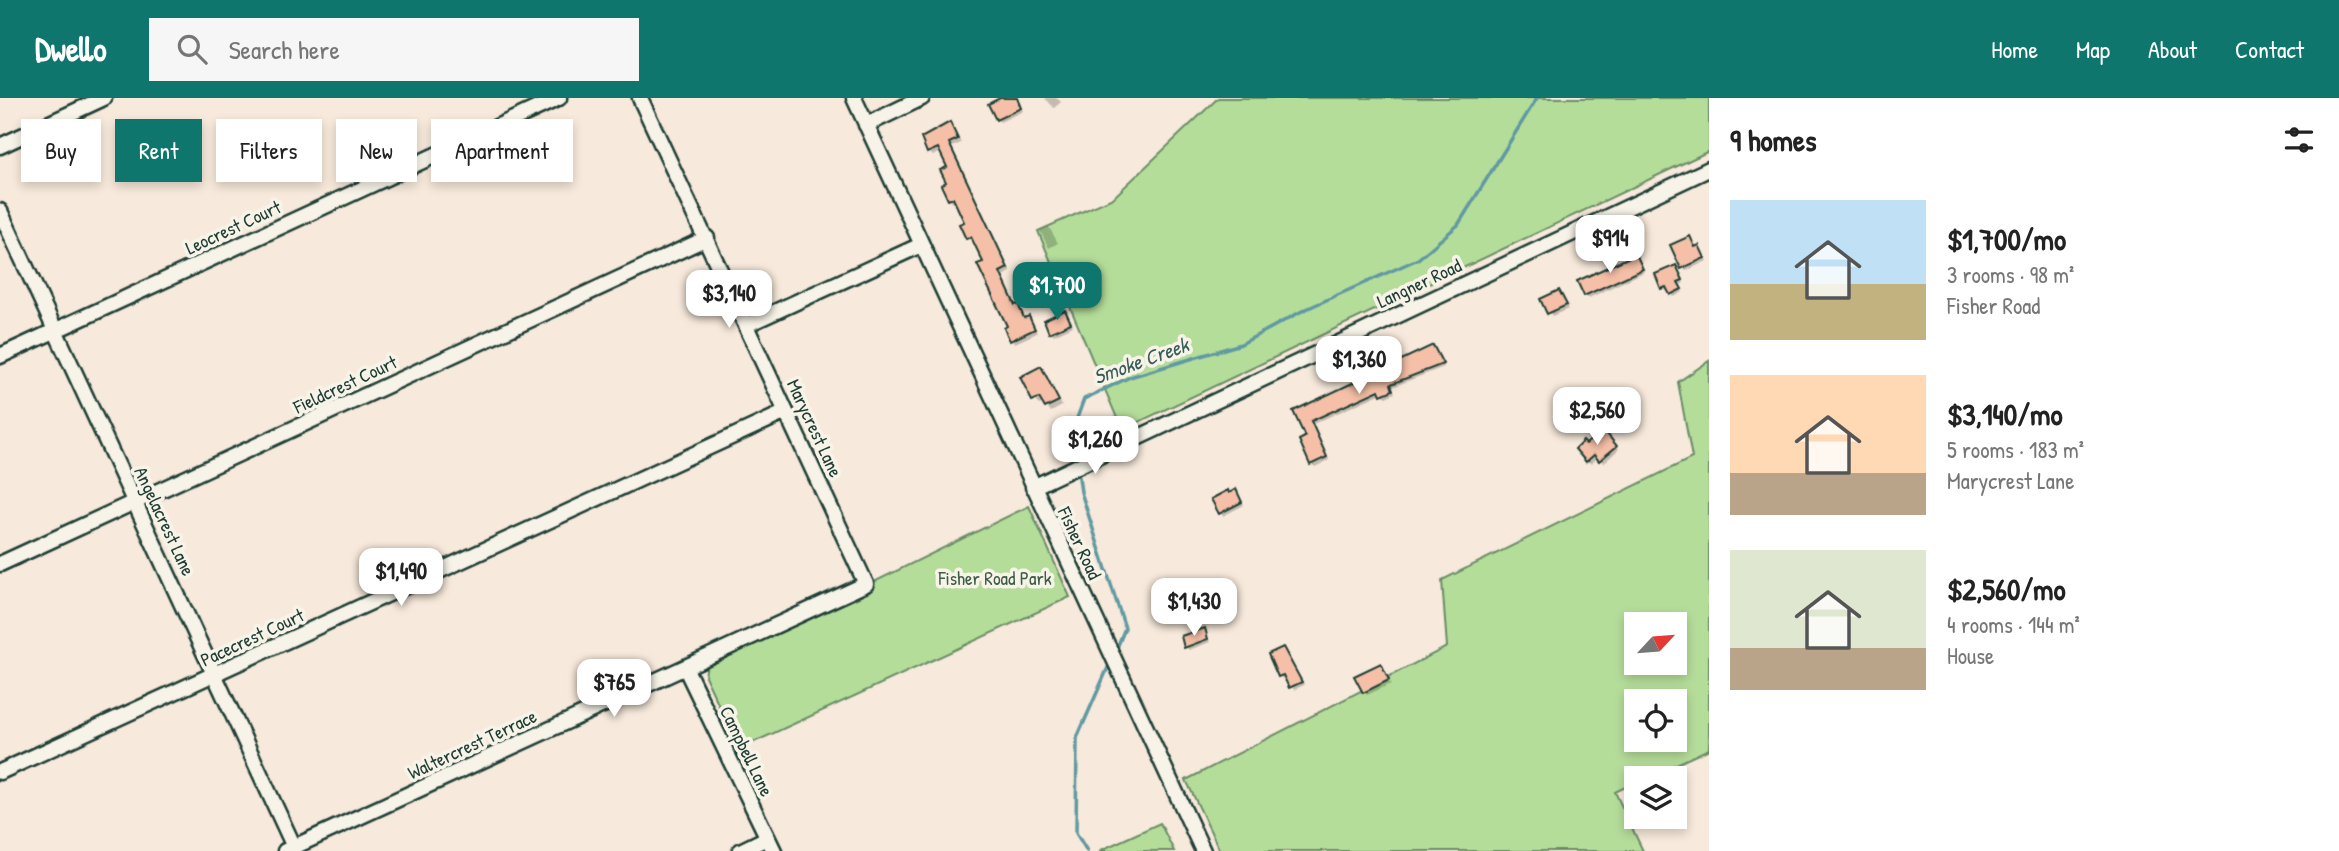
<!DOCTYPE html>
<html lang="en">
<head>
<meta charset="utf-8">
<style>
  :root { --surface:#fff; --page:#f6f6f6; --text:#222; --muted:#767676; --accent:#0f766e }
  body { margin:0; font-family:"Patrick Hand",sans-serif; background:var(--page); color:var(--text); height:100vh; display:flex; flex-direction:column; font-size:26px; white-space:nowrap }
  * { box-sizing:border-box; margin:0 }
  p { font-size:23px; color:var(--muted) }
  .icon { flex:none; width:38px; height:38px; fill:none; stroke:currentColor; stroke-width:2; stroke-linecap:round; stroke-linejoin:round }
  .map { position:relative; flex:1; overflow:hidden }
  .details { display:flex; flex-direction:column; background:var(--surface); width:630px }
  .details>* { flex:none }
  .top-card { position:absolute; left:21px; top:21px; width:665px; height:63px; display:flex; gap:14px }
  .needle { width:46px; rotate:64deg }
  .controls { position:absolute; left:1624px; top:514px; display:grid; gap:14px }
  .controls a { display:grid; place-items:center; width:63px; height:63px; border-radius:0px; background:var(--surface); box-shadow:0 4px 10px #0003; font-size:35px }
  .price { position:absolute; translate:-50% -60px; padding:0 16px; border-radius:14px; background:#fff; color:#222; font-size:23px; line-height:46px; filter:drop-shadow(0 2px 4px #0008) }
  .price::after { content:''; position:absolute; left:50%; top:42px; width:21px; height:16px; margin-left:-10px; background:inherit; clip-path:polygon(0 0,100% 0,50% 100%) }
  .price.active { background:var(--accent); color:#fff }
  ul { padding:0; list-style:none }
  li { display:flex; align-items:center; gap:21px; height:175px; padding:0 21px }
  li span { display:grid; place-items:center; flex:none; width:196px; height:140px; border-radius:0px; color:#555 }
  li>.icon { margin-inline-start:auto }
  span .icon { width:84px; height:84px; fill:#fffc; stroke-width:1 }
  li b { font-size:30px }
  h2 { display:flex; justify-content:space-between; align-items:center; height:84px; padding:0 21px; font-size:30px }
  .chip { padding:0 24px; border-radius:0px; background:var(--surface); box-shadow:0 4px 10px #0003; font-size:24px; line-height:63px }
  .chip.active { background:var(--accent); color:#fff }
  header { display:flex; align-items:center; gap:42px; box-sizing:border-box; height:98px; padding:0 35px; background:var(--accent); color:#fff }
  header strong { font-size:33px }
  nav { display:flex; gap:38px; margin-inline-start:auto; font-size:24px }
  .search { width:490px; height:63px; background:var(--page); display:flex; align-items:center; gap:18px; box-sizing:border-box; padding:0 24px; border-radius:0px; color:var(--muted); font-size:26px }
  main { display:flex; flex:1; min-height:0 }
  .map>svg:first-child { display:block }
  .green { fill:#b5dd9a; stroke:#6a8d67; stroke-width:2; fill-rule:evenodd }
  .shadow { fill:#0003 }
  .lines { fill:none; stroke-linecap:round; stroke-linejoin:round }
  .stream { stroke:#6099a2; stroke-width:3.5 }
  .building { fill:#f5c0a7; stroke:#1f3d34; stroke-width:2 }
  .minor-casing { stroke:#1f3d34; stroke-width:19 }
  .minor { stroke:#f7f3e8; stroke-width:14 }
  .labels { text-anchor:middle; stroke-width:7; stroke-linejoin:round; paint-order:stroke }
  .street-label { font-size:19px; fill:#1f3d34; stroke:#f7f3e8 }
  .park-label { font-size:19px; fill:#3d5d48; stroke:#f7f3e8 }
  .water-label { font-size:21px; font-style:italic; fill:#355c59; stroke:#f7f3e8 }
</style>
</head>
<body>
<header>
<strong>Dwello</strong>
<div class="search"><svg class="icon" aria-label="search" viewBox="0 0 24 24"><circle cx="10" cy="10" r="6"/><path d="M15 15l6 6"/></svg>Search here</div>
<nav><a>Home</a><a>Map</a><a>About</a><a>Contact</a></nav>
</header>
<main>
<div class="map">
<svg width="1709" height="753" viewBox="0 0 1709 753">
  <rect width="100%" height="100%" fill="#f7e9db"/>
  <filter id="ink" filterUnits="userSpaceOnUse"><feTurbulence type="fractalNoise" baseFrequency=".0143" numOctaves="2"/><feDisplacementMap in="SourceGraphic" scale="14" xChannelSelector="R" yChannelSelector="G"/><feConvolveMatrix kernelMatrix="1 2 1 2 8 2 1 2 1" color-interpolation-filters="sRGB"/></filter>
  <g filter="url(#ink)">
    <path class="green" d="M1218,0H1709V53L1122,332L1038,133L1113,100Z
      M1709,263V651L1644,681H1636V684L1615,694L1643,753H1220L1186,682L1447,549L1442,482L1692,360L1678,284ZM1636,527H1675V565H1636ZM1636,604H1675V642H1636Z
      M1029,408L1070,499L739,651L705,578L707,566Z
      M1160,725L1174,753H1099Z"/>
    <path class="shadow" d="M1004,0H1017L1023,13L1000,24L997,21Z
      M1045,0H1057L1061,4L1054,10Z
      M950,26L961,45L952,49L1011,174L1003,178L1017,209L1022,212L1026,222L1029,220L1032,224L1037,235L1015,245L1011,242L1009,229L975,142L972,144L968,140L967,125L957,103L953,105L949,101V70L941,53L933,58L929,54Z
      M1049,129L1058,145L1049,150L1040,133Z
      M1635,158L1644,174L1589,200L1586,197L1580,184Z
      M1706,161L1707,163L1686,173L1684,171Z
      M1678,172L1684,185L1680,187L1683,194L1674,199L1669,192L1666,193L1663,190L1657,177Z
      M1559,194L1568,211L1552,218L1542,202Z
      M1065,214L1073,228L1054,237L1051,234Z
      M1433,249L1444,269L1392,289L1395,295L1386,299L1382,295L1313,326L1329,362L1315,369L1312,366L1307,340L1295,314Z
      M1041,270L1046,275L1062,308L1051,314L1044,305L1039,307L1034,302L1022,279Z
      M1603,333L1619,351L1604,365L1598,359L1591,366L1577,351L1586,348Z
      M1230,397H1238L1244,407L1223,418L1213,402Z
      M1204,532L1210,544L1189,552L1186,549Z
      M1283,551L1304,587L1294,592L1286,580L1283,581L1280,578L1270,557Z
      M1381,567L1391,586L1367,597L1364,594Z"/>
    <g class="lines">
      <path class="stream" d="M1077,365L1073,331L1084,301L1130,279L1241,246L1304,212L1418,161L1458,127L1537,0
        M1078,373L1081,394L1125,530L1116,552
        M1087,753L1076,735L1077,640L1110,565"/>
    </g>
    <path class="building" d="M1000,0H1017L1021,10L996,22L988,6Z
      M950,24L958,41L949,45L1008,170L1000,174L1015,207L1018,206L1024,220L1029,218L1035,231L1010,243L1004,230L1007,228L977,166L983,164L971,139L966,141L959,126L964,124L953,100L948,102L941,87L946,84L940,72L947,69L938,50L927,55L921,40Z
      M1690,138L1695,149L1699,147L1705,160L1681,171L1670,147Z
      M1636,156L1643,171L1584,198L1577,183Z
      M1676,167L1683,182L1678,184L1682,191L1670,197L1666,189L1661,191L1655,176Z
      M1559,192L1567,207L1547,216L1540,201Z
      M1065,212L1071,225L1049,235L1044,222Z
      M1433,247L1443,266L1391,286L1393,292L1381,297L1379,292L1311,323L1327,359L1310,367L1299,342L1305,339L1293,313Z
      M1041,268L1059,303L1045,310L1039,300L1032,303L1020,279Z
      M1603,331L1617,348L1599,363L1594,357L1586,364L1575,351L1583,343L1586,346Z
      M1236,391L1242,404L1219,416L1211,401L1228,392L1229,395Z
      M1205,530L1208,541L1184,550L1181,538Z
      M1283,549L1302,584L1289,590L1283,577L1278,579L1268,556Z
      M1381,565L1389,582L1363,595L1354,578Z"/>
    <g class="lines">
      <g class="minor-casing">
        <path id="minor" d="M854,0L1203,753
          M866,27L922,0
          M0,48L104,0
          M0,113L294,749
          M746,227L921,147
          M0,258L559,0
          M1033,389L1709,71
          M0,466L707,140
          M685,569L774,753
          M0,674L786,314
          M285,753L866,486L640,0
          M740,753L767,740"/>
      </g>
      <use href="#minor" class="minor"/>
    </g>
  </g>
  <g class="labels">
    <g class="street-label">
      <text transform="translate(233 129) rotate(-25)" y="7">Leocrest Court</text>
      <text transform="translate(1419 185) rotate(-25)" y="7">Langner Road</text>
      <text transform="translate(345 286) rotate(-25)" y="7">Fieldcrest Court</text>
      <text transform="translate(815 330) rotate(65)" y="7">Marycrest Lane</text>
      <text transform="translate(165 423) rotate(65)" y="7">Angelacrest Lane</text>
      <text transform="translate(1080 445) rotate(65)" y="7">Fisher Road</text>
      <text transform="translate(252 539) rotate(-25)" y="7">Pacecrest Court</text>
      <text transform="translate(472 646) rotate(-25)" y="7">Waltercrest Terrace</text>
      <text transform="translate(747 653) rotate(64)" y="7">Campbell Lane</text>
    </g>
    <g class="park-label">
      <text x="995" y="487">Fisher Road Park</text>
    </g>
    <g class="water-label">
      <text transform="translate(1141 263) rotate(-20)" y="7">Smoke Creek</text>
    </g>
  </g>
</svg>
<div class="controls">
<a><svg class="needle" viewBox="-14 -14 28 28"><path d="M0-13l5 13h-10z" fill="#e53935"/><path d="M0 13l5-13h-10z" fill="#767676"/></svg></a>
<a><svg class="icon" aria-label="locate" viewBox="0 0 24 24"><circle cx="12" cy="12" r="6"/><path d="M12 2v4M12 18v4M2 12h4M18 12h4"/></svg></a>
<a><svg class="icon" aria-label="layers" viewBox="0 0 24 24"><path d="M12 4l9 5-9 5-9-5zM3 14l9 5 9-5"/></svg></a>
</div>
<b class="price" style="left:1610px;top:177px">$914</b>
<b class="price active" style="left:1057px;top:224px">$1,700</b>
<b class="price" style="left:729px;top:232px">$3,140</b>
<b class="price" style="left:1359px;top:298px">$1,360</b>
<b class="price" style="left:1597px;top:349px">$2,560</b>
<b class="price" style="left:1095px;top:378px">$1,260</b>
<b class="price" style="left:401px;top:510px">$1,490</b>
<b class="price" style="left:1194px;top:540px">$1,430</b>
<b class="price" style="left:614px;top:621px">$765</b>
<div class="top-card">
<a class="chip">Buy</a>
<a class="chip active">Rent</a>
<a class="chip">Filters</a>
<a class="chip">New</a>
<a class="chip">Apartment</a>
</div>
</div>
<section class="details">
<h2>9 homes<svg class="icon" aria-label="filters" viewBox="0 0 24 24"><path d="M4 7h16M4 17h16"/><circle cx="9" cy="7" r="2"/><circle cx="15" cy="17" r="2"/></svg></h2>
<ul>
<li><span style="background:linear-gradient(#bfe0f5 60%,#c2b280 0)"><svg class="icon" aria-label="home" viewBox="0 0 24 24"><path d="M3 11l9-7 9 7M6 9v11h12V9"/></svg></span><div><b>$1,700/mo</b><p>3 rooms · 98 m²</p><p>Fisher Road</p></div></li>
<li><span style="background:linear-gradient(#ffd9b3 70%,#b9a48a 0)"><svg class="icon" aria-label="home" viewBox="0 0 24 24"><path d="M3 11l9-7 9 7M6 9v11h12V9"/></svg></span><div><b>$3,140/mo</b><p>5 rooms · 183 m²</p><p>Marycrest Lane</p></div></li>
<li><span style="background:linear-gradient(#dfe7d0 70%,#b9a48a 0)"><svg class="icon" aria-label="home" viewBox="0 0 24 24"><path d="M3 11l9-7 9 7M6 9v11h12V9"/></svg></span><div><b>$2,560/mo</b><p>4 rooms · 144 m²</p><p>House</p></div></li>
</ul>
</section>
</main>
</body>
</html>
